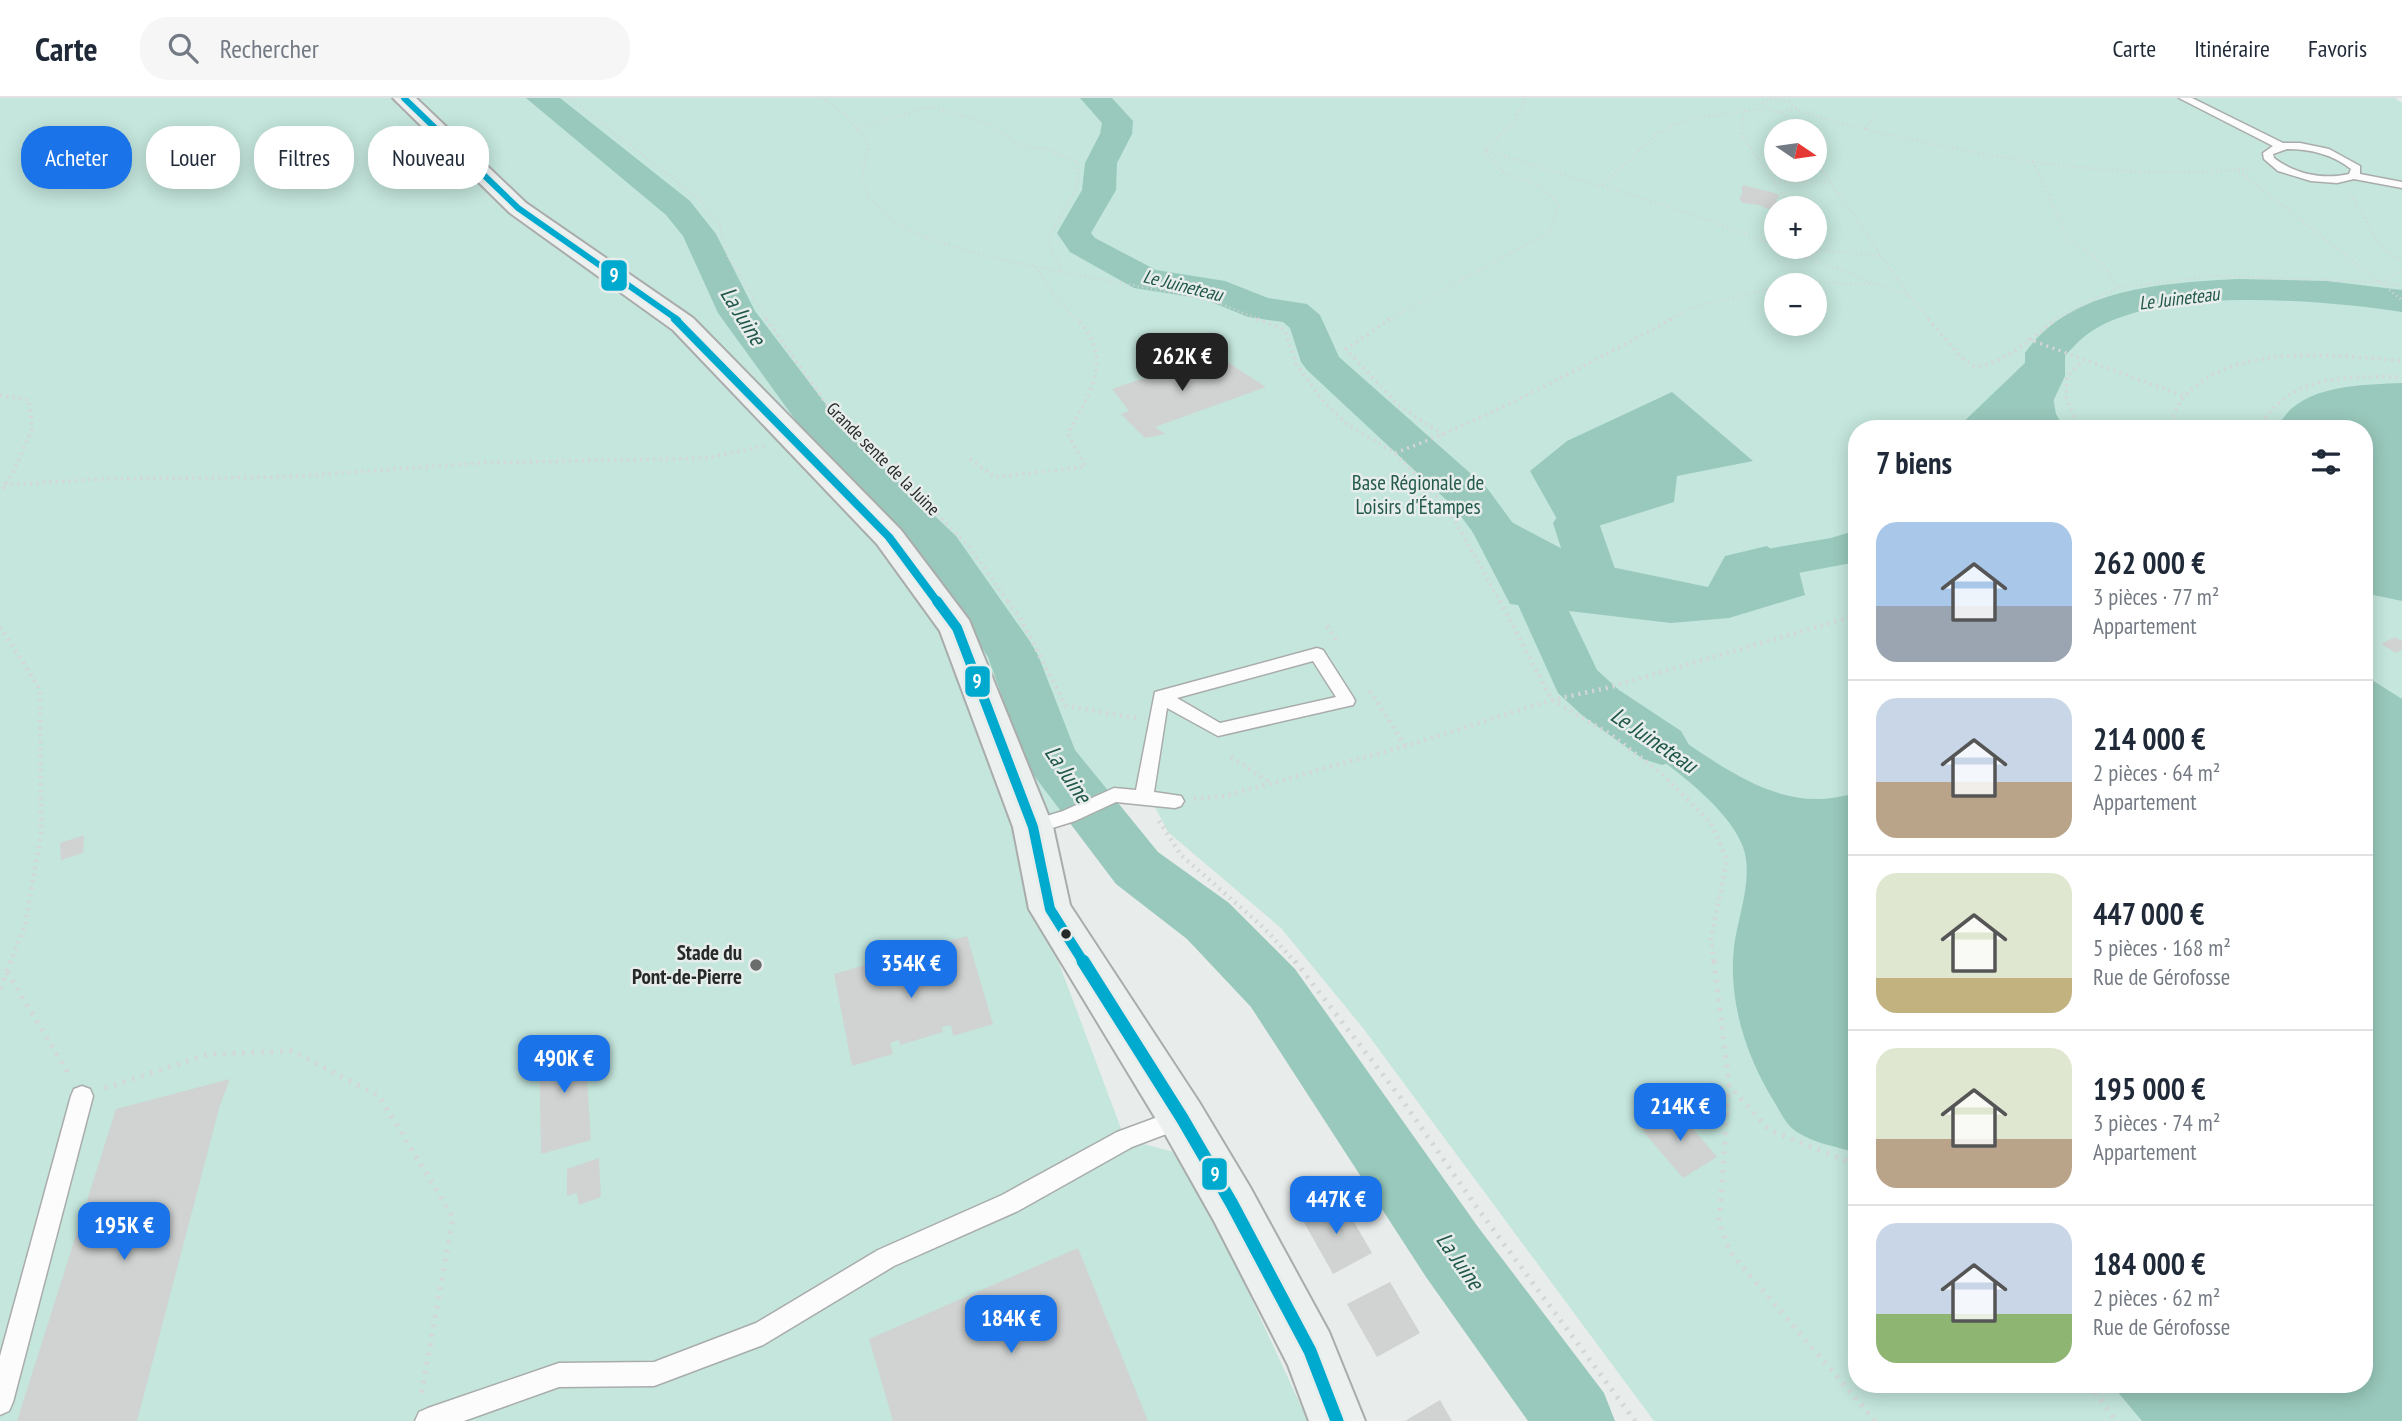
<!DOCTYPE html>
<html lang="fr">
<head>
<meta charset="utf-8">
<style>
  :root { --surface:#fff; --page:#f6f6f7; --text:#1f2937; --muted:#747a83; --line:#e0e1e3; --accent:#1a73e8 }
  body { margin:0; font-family:"PT Sans Narrow",sans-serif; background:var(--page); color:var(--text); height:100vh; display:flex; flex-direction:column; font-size:26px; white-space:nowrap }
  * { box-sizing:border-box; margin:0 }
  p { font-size:23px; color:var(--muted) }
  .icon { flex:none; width:38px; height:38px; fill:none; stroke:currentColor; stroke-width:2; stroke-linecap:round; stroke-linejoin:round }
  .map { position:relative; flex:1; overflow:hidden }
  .drawer { position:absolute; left:1848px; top:322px; width:525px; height:973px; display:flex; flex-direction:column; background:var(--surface); border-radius:28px; box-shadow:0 4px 18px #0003 }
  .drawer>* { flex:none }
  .banner { position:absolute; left:21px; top:28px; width:665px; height:63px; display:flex; gap:14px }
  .needle { width:46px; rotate:103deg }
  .fabs { position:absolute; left:1764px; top:21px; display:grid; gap:14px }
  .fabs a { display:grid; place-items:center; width:63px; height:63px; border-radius:50%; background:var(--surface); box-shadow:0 4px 18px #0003; font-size:35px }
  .price { position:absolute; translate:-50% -60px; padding:0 16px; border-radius:14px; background:var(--accent); color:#fff; font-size:23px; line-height:46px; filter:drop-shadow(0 2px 4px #0008) }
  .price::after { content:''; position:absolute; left:50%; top:42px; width:21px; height:16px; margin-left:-10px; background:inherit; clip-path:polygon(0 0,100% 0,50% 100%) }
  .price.on { background:#222; color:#fff }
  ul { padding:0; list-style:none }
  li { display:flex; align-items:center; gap:21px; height:175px; padding:0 28px }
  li+li { border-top:2px solid var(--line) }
  li span { display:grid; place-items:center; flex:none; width:196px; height:140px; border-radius:21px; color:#555 }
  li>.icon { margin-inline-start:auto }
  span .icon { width:84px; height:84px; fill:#fffc; stroke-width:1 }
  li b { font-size:30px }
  h2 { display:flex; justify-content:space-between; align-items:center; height:84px; padding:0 28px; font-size:30px }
  .tag { padding:0 24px; border-radius:28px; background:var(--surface); box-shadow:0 4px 18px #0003; font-size:24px; line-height:63px }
  .tag.on { background:var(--accent); color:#fff }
  header { display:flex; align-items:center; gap:42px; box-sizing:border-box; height:98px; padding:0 35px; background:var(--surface); border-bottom:2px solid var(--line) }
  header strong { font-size:33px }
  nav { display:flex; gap:38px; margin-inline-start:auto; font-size:24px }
  .search { width:490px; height:63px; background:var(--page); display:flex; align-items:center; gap:18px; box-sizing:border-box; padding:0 24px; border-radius:28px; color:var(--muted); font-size:26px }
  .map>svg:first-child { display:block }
  .green { fill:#c4e6dc; fill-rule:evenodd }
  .water { fill:#99c9bc }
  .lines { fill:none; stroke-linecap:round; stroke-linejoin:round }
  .river { fill:#99c9bc; fill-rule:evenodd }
  .building { fill:#d0d3d1 }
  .lane-casing { stroke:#a9acab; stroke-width:3 }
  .secondary-casing { stroke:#a9acab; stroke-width:4 }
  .path-far3 { stroke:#d5d6d6; stroke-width:2.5; stroke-dasharray:1 3.5; stroke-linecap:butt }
  .path-far2 { stroke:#d5d6d6; stroke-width:3.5; stroke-dasharray:2 4.5; stroke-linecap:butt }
  .path-far1 { stroke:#d5d6d6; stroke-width:4.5; stroke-dasharray:2 5; stroke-linecap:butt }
  .path { stroke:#d5d6d6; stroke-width:5; stroke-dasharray:2.5 7; stroke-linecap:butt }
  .lane { fill:#fcfcfc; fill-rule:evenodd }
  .secondary { fill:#ecf1f0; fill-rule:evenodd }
  .bus-1-far3-casing { stroke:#e7edeb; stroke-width:10 }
  .bus-1-far2-casing { stroke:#e7edeb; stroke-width:12 }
  .bus-1-far1-casing { stroke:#e7edeb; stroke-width:16 }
  .bus-1-casing { stroke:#e7edeb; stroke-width:18 }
  .bus-1-far3 { stroke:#00a9ce; stroke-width:6 }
  .bus-1-far2 { stroke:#00a9ce; stroke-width:8 }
  .bus-1-far1 { stroke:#00a9ce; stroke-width:10 }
  .bus-1 { stroke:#00a9ce; stroke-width:13 }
  .bus-dot { fill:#272929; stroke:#e7edeb; stroke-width:2.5 }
  .poi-dot { fill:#6b6d6d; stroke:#e7edeb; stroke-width:2.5 }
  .labels { text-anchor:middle; stroke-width:5; stroke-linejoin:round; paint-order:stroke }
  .far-street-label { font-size:18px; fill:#272929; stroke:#e7edeb }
  .far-water-label { font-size:19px; font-style:italic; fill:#20574a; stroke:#e7edeb }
  .park-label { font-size:21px; fill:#235a4d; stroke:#e7edeb }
  .poi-label { font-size:21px; font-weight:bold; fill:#272929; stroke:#e7edeb; text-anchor:end }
  .water-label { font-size:23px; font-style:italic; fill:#20574a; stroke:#e7edeb }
  .line-badge { stroke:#e7edeb; stroke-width:2.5 }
  .badge-label { font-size:19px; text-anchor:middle; font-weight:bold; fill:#fff }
</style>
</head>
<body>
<header>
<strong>Carte</strong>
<div class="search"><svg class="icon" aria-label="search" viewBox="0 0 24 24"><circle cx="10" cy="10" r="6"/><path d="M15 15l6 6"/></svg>Rechercher</div>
<nav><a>Carte</a><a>Itinéraire</a><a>Favoris</a></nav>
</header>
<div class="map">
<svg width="2402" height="1323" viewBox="0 0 2402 1323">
  <rect width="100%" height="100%" fill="#e8ecea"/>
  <path class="green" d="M0,0H2395L2402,5V1323H1654L1363,930L1281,830L1168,734L1145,690L1030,732L1039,812L1125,1041L1185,1057L1308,1323H0ZM1776,33H1815V72H1776ZM1776,110H1815V149H1776ZM1776,187H1815V226H1776ZM1857,331H2364V1286H1857Z"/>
  <path class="water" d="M2045,255L2056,316L2065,331H1956L2027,263Z
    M2402,285V503L2364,495V331H2277C2296,286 2361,287 2402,285Z
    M1672,294L1753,363L1677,378L1674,404L1595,429L1557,421L1530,373L1567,343Z
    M1500,418L1587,464L1708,489L1725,458L1767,448L1799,473L1805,497L1729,520L1671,525L1510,506L1467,423Z
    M2364,577L2402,601V1323H2142L2111,1286H2364Z
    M1614,602C1691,635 1764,727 1857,694V1055C1838,1049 1813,1045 1797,1034C1786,1027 1781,1015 1775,1005C1746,959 1728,903 1734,849C1738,817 1754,780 1743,749C1724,697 1631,642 1587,609Z"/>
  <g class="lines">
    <path class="river" d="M526,0H560L690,103L716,136L755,213L850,338L956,438L1031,545L1038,557L1075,652L1158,754L1229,805L1295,871L1478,1129L1604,1295L1615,1323H1528L1426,1179L1251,909L1187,841L1116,786L1032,675L1024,661L988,559L923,458L820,356L718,215L683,138L666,117Z
      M1080,0H1112L1133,23L1132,36L1117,65L1116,92L1091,135L1095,140L1156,172L1225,183L1268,200L1307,206L1320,217L1339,259L1487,390L1537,458L1567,509L1597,572L1619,592L1681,633L1689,647L1681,661L1662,667L1643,661L1583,618L1558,595L1519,509L1493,462L1455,410L1307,272L1301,264L1290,230L1283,224L1248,219L1204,201L1134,190L1070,154L1057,135L1082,92L1085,65L1100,36L1102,25Z
      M2238,181L2327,183L2402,192V214C2322,202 2162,188 2092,233C2082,239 2073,249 2065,258V278L2040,331H1993L2006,318L2025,278V255C2071,189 2166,185 2238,181Z
      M1576,411L1592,415L1599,425L1623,494L1616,505L1599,510L1582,505L1575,494L1553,425L1560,415Z
      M1857,432V464L1798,475L1777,498L1741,512L1724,517L1707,512L1700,501L1707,490L1743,476L1767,451L1831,440Z"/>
  </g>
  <path class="building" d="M1742,87L1775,95L1780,98L1776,102L1781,110H1776V114L1759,107L1743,105L1739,100L1742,97Z
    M1215,256L1266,289L1155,329L1165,336L1145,340L1121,316L1129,313L1112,291Z
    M2395,539L2402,543V552L2396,555L2381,546Z
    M84,737L83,755L61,762L60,745Z
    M967,838L993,926L953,938L951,927L942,929L943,934L900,947L899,942L890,945L893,956L852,968L834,876L872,865L874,875L883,873L882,868L923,856L925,861L933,858L930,848Z
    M584,937L591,1042L541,1056L539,949Z
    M230,981L220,1007L137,1323H17L116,1011Z
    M1676,1011L1717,1059L1683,1080L1642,1032Z
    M599,1060L601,1099L579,1107L577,1095L567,1098V1071Z
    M1340,1100L1372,1155L1333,1176L1301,1119Z
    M1078,1150L1148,1323H893L869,1241Z
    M1390,1184L1420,1235L1377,1259L1347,1206Z
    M1440,1302L1452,1323H1405Z"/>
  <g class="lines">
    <g class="lane-casing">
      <path id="lane" d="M2179,0H2192L2283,45H2300L2329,51L2360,68V76L2402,84V90L2354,81L2337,85L2311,83L2278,73L2264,61L2263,55L2273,48ZM2287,51C2310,51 2332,56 2351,71L2349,76C2323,82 2295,76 2274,60L2273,56Z
        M1317,550L1323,552L1353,599L1355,603L1353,607L1218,638L1167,610L1154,694L1181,698L1184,703L1181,708L1175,710L1116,704L1075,723L1033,736L1027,734L1024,729L1027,724L1063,713L1114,690L1136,692L1155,594ZM1313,563L1336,599L1220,625L1177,600Z
        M82,988L90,991L93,998L13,1304L9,1313L0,1317V1258L71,998L74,991Z
        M1182,1010L1190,1013L1193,1020L1190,1027L1132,1049L1018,1113L894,1168L763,1247L654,1288L559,1289L464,1323H415L419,1314L428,1310L559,1265L654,1264L756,1225L878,1152L1002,1097L1117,1034Z"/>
    </g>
    <g class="secondary-casing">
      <path id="secondary" d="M393,0H416L526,105L693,220L901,432L969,522L1053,729L1070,807L1199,1004L1250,1089L1329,1234L1365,1323H1309L1288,1267L1214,1123L1165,1036L1029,811L1013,729L940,533L877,446L673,232L510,115Z"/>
    </g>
    <path class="path-far3" d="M569,0L699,101L720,127L727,157L767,222
      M821,0L848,19L869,46C866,59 860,75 865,89C884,141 988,158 1036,169L1058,203L1078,222
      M1771,1L1788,3L1796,9C1784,16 1772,15 1763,5Z
      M1795,11C1832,25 1871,32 1909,41C2023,66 2137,82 2254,70
      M1745,12L1742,24L1743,39L1791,110
      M1782,14L1795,33
      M857,31L929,8L978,22L1003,34L1011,43L1027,49L1046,51L1078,64L1077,90L1047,141L1063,175
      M1866,31L1874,18
      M1484,53L1515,23L1525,0
      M1487,53L1689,115L1909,198
      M1815,62L1909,198L1930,222
      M2033,64L2069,143L2091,156L2107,172L2117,190
      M2239,73L2379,184L2402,188
      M1775,84H1830
      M1602,87L1658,35L1689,21L1766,10
      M2351,96L2379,147L2402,164
      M1815,145L1820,152L1881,158
      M1805,160L1820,152
      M1036,169L1211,202L1261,222
      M2380,184L2402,173
      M1788,187L1804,184L1871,186
      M1388,222L1550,134L1559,108L1540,87L1504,75L1484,53
      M1669,222L1694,209L1776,189
      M2054,222L2117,190L2214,178L2379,184L2402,202"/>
    <path class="path-far2" d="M766,221L828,308L968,447L1009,505
      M1257,221L1285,232L1296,266L1324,304L1348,327L1395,355L1448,411L1501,505
      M1390,221L1346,251L1397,306L1443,337
      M1928,221L1962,260L1975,269C2010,262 2029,242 2056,221
      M2028,241L2184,298
      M0,297L29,302L32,331L13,375L0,394
      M2079,331L2066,299L2067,278L2083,263
      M2173,331L2171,323C2175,315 2178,306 2184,299C2233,244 2336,257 2402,263
      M2258,331C2290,276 2345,278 2402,279
      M1395,355C1492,319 1581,269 1672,221
      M970,361L995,379L1085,369L1068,335C1089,296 1116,259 1076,221
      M4,387L102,381L287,379L478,365L706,360L764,348"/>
    <path class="path-far1" d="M1008,503L1020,520L1066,608L1136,620
      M1500,503L1552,602L1610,636L1662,676L1711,725L1727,762L1711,840L1714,865
      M1327,528L1338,545
      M0,529L40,591L41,736L25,827L10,865
      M1370,593L1405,648
      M1231,659L1271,685
      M1194,701L1225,698L1405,648L1552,602L1611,589L1857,517
      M1159,723L1181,757L1264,830L1296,865"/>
    <path class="path" d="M1295,863L1400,999L1478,1111L1635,1323
      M1714,863L1729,987L1769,1032L1857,1067
      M7,874L70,978
      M0,891L11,863
      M1729,987L1719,1124L1730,1154L1875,1323
      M105,990L209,956L292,953L379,998L453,1119L421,1298
      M2090,1286L2116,1323"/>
    <use href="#lane" class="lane"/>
    <use href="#secondary" class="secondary"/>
    <g class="bus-1-far3-casing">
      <path id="bus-1-far3" d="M404,0L518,110L678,222"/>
    </g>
    <g class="bus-1-far2-casing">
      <path id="bus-1-far2" d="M675,221L889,439L938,505"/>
    </g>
    <g class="bus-1-far1-casing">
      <path id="bus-1-far1" d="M937,503L957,530L1033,729L1050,811L1084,865"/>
    </g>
    <g class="bus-1-casing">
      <path id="bus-1" d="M1083,863L1182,1020L1232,1106L1310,1253L1337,1323"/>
    </g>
    <use href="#bus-1-far3" class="bus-1-far3"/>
    <use href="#bus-1-far2" class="bus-1-far2"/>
    <use href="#bus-1-far1" class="bus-1-far1"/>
    <use href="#bus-1" class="bus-1"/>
  </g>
  <circle class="bus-dot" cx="1066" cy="836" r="6"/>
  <circle class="poi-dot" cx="756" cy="867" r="7"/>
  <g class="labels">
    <g class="far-street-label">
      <text transform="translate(883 361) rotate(45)" y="6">Grande sente de la Juine</text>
    </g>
    <g class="far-water-label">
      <text transform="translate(1183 187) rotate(14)" y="7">Le Juineteau</text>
      <text transform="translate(2179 200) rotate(-7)" y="7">Le Juineteau</text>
    </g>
    <g class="park-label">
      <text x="1418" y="392">Base Régionale de<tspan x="1418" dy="24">Loisirs d'Étampes</tspan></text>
    </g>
    <g class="poi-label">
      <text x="742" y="862">Stade du<tspan x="742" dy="24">Pont-de-Pierre</tspan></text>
    </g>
    <g class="water-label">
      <text transform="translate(743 218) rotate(58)" y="8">La Juine</text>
      <text transform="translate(1654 642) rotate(34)" y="8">Le Juineteau</text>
      <text transform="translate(1068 676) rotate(56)" y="8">La Juine</text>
      <text transform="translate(1460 1163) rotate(55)" y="8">La Juine</text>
    </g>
  </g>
  <g class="line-badge">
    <rect x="600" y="161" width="28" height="33" rx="7" fill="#00a9ce"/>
    <rect x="964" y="567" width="27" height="33" rx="7" fill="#00a9ce"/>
    <rect x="1201" y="1059" width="27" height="34" rx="7" fill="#00a9ce"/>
  </g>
  <g class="badge-label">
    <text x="614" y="184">9</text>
    <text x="977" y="590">9</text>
    <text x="1215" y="1083">9</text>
  </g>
</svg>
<div class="fabs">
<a><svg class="needle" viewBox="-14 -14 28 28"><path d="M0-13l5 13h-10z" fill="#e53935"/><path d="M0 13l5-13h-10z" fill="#747a83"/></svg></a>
<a>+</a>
<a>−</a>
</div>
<b class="price on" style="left:1182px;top:295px">262K €</b>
<b class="price" style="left:911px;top:902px">354K €</b>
<b class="price" style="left:564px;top:997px">490K €</b>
<b class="price" style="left:1680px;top:1045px">214K €</b>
<b class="price" style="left:1336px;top:1138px">447K €</b>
<b class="price" style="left:124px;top:1164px">195K €</b>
<b class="price" style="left:1011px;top:1257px">184K €</b>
<div class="banner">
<a class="tag on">Acheter</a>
<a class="tag">Louer</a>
<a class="tag">Filtres</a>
<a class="tag">Nouveau</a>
</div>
<section class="drawer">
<h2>7 biens<svg class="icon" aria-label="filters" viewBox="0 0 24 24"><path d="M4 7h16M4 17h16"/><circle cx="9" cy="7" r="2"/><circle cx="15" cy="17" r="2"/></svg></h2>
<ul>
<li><span style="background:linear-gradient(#a9c7e8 60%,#9aa5b1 0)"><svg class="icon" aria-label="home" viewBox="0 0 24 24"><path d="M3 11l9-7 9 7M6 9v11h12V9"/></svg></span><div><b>262 000 €</b><p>3 pièces · 77 m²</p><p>Appartement</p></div></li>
<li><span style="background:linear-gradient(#c9d6e8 60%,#b9a48a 0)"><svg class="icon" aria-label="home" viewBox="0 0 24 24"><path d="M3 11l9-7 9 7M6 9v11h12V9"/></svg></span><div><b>214 000 €</b><p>2 pièces · 64 m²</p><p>Appartement</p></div></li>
<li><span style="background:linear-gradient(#dfe7d0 75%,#c2b280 0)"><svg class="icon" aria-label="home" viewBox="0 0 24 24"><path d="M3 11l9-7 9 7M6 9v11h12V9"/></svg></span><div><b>447 000 €</b><p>5 pièces · 168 m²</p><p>Rue de Gérofosse</p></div></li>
<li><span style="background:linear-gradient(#dfe7d0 65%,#b9a48a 0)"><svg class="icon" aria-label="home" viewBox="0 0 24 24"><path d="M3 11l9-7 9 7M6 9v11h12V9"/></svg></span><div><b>195 000 €</b><p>3 pièces · 74 m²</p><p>Appartement</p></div></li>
<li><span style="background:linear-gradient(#c9d6e8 65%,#8fb573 0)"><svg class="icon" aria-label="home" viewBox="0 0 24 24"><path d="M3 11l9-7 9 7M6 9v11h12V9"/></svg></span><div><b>184 000 €</b><p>2 pièces · 62 m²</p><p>Rue de Gérofosse</p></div></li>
</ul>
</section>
</div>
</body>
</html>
